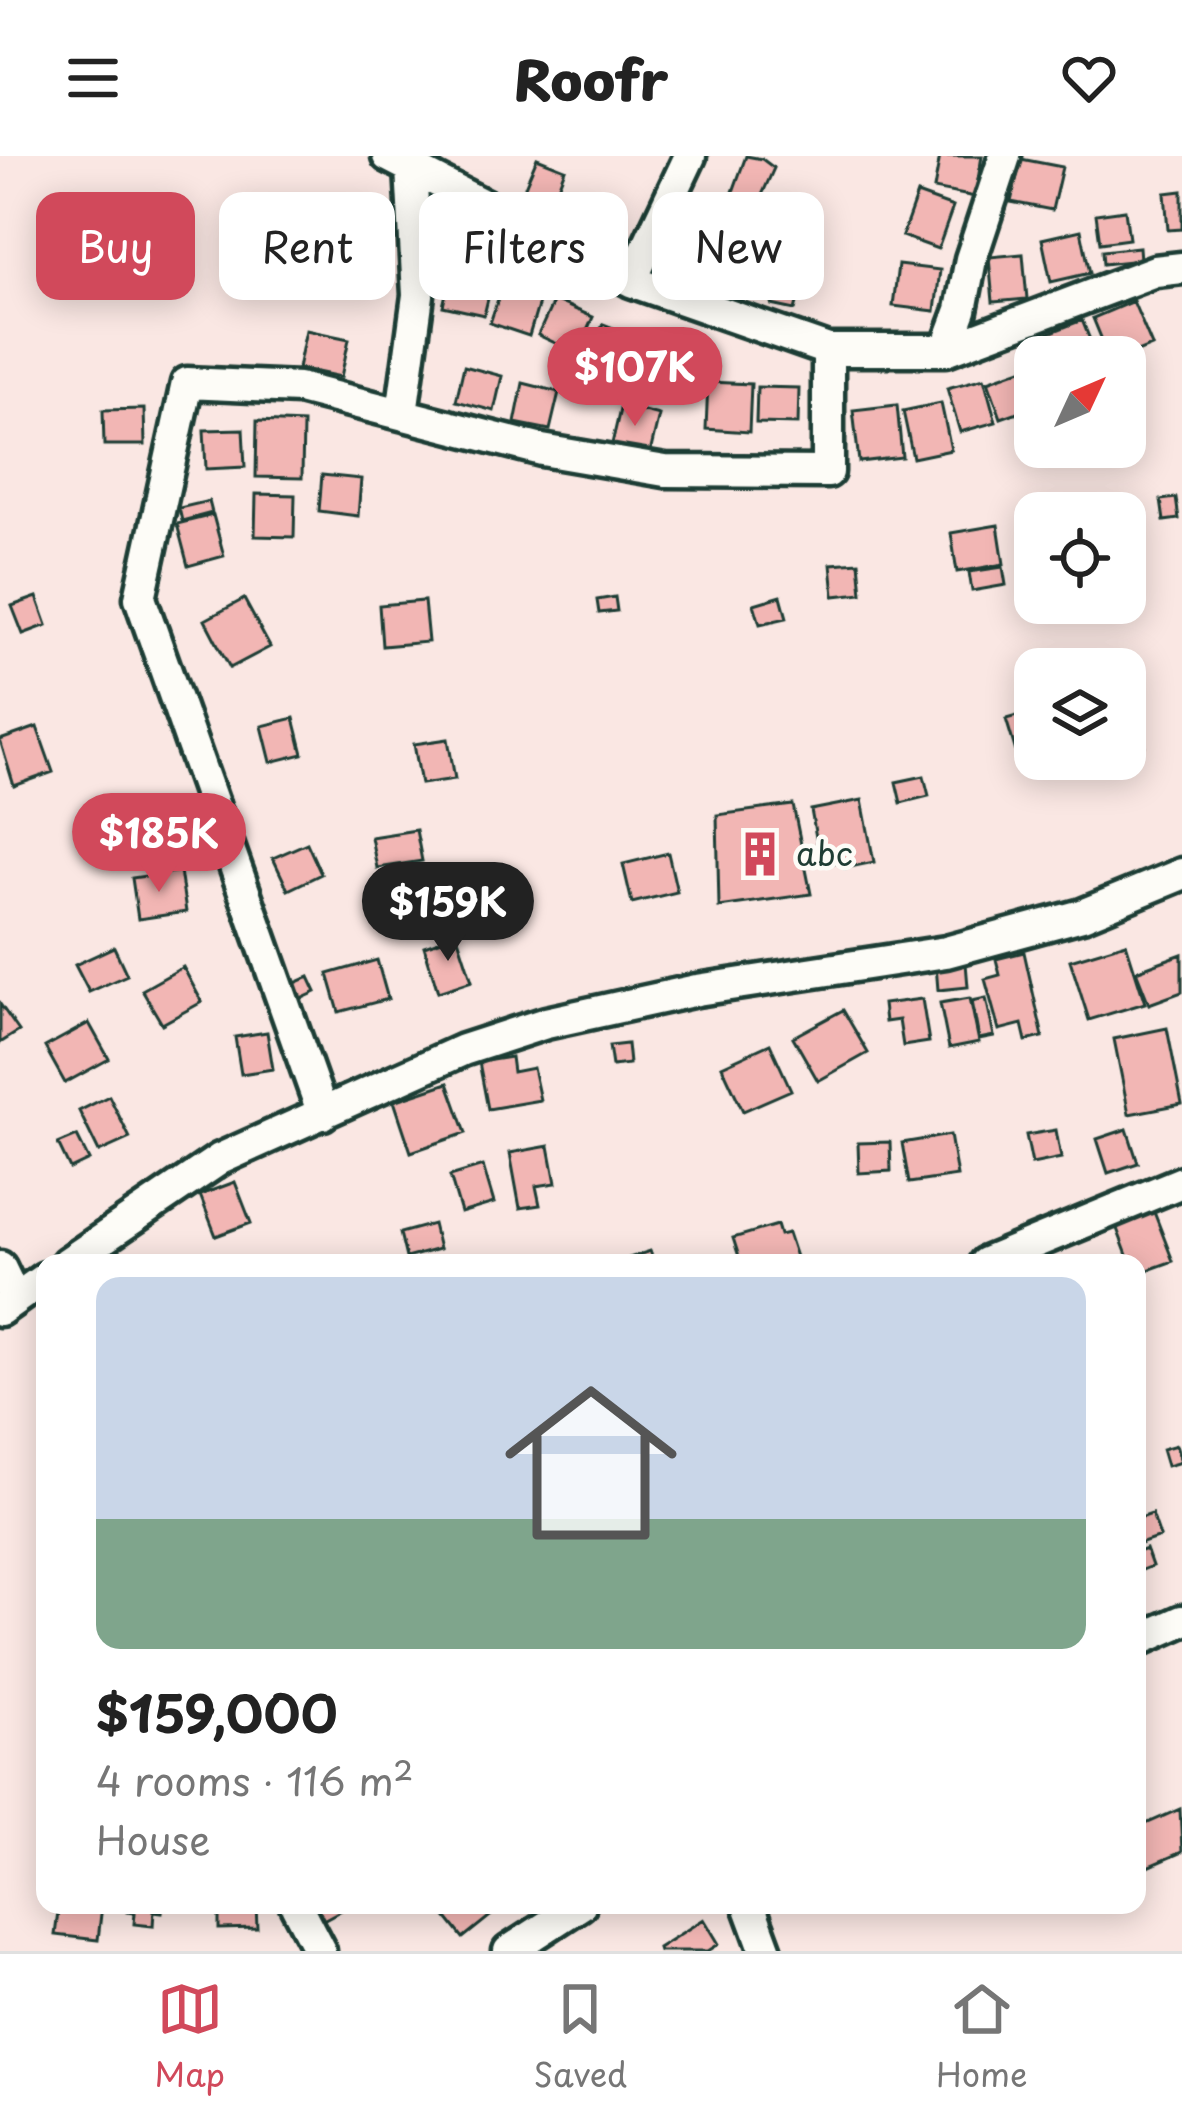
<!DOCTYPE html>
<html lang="en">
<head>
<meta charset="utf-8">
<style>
  :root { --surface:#fff; --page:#f6f6f6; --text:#222; --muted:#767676; --line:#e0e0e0; --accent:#d1495b }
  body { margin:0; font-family:"Playpen Sans",sans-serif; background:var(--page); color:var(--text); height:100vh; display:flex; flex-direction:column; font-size:45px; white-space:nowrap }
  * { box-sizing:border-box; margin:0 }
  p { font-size:39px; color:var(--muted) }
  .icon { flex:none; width:66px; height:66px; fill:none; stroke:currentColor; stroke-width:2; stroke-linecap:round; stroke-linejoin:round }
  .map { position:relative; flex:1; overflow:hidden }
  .side { position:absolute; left:36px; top:1098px; width:1110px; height:660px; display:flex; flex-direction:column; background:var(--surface); border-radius:24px; box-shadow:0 6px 30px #0003 }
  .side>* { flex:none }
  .guide { position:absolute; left:36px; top:36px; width:1110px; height:108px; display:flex; gap:24px }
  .needle { width:78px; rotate:46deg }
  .buttons { position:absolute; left:1014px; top:180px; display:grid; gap:24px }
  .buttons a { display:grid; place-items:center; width:132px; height:132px; border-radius:24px; background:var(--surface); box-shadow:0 6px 30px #0003; font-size:60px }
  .price { position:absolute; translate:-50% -102px; padding:0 27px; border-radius:42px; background:var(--accent); color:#fff; font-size:39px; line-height:78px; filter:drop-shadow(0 3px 6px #0008) }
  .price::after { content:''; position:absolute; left:50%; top:72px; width:36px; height:27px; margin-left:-18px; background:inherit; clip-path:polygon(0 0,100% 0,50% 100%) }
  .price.current { background:#222; color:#fff }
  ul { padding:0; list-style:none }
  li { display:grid; align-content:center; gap:24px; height:636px; padding:0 60px }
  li+li { border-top:3px solid var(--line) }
  li span { display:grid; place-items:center; height:372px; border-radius:24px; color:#555 }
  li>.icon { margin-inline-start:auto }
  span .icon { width:216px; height:216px; fill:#fffc; stroke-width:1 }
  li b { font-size:51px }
  .chip { padding:0 42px; border-radius:24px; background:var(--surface); box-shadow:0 6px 30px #0003; font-size:42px; line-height:108px }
  .chip.current { background:var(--accent); color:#fff }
  header { display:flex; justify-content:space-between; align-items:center; height:156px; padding:0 60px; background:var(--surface); font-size:54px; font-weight:800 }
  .tab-bar { display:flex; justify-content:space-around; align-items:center; height:168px; border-top:3px solid var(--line); background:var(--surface); font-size:33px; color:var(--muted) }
  .tab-bar a { display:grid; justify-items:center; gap:6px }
  .tab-bar .current { color:var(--accent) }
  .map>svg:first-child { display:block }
  .building { fill:#f2b6b4; stroke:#1f3d34; stroke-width:3 }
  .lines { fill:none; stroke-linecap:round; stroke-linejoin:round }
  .street-casing { stroke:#1f3d34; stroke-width:39 }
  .street { stroke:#fdfcf7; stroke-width:30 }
  .labels { text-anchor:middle; stroke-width:9; stroke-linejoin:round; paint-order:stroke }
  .poi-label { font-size:33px; fill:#1f3d34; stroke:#fdfcf7; text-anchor:start }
</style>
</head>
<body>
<header><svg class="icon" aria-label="menu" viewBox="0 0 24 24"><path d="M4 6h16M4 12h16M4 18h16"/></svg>Roofr<svg class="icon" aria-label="heart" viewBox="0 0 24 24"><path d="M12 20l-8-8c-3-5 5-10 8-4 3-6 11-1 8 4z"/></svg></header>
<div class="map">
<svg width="1182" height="1795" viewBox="0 0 1182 1795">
  <rect width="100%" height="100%" fill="#fae7e3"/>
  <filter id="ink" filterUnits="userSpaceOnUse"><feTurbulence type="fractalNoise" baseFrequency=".00833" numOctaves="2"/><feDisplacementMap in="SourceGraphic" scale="24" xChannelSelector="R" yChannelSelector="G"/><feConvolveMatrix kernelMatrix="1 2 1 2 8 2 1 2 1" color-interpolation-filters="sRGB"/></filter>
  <g filter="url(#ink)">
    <path class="building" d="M746,0L762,3L774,12L754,57L730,44Z
      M940,0H982L975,41L934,33Z
      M537,2L565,13L549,54L520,42Z
      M1021,3L1062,11L1052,54L1011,46Z
      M1182,35V73L1168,74L1165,37Z
      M917,38L953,51L938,93L902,80Z
      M1125,54L1129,83L1100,87L1096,58Z
      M1081,74L1090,117L1051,126L1042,83Z
      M1139,91L1140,104L1103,108L1102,95Z
      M1023,98L1027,143L993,146L989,101Z
      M453,108L494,118L484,159L443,150Z
      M898,109L940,114L935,155L893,150Z
      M778,125L801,132L795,154L772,149Z
      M503,128L541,140L529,180L490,167Z
      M554,144L593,161L577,197L538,179Z
      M1133,145L1152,190L1125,201H1109L1093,162Z
      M1082,164L1097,201H1053L1044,179Z
      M603,168L644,184L628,224L587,208Z
      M306,174L349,183L341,221L298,212Z
      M654,186L692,203L674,244L636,228Z
      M464,210L502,220L494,255L456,245Z
      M1030,210L1035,223V250L1001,262L988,225Z
      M984,222L996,266L960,276L947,232Z
      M708,226L751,228L749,276L706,273Z
      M523,227L559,236L550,274L515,267Z
      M757,231L799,232L798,268L756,267Z
      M941,247L951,294L913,302L903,255Z
      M621,249L659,259L650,297L612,288Z
      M897,249L902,301L859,306L853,254Z
      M144,253L145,289H104L103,254Z
      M257,265L303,267L302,322L256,321Z
      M243,273L245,311L206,313L204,274Z
      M322,319L361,323L358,360L319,355Z
      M256,338L295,339L294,381L255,380Z
      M1176,342L1179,363L1164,365L1161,344Z
      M209,345L212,357L182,365L179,352Z
      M213,359L224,400L188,410L177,368Z
      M998,369L1004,408L957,416L951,377Z
      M1035,373V416L1029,417L1023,374Z
      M859,406L862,437L834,440L831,408Z
      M1003,411L1006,429L972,435L969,416Z
      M781,440L787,462L760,468L754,448Z
      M37,441L47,469L23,478L12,450Z
      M615,441L617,455L599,457L597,444Z
      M244,443L270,491L230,512L205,464Z
      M424,445L428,486L382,490L379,449Z
      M1140,549L1145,589L1125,591V550Z
      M1035,555V591L1016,596L1006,563Z
      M294,562L303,598L271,606L262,570Z
      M37,571L53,616L14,630L0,584Z
      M448,583L455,623L421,628L414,588Z
      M924,620L929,640L901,647L896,626Z
      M862,644L874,706L845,712L844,705L821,709L811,654Z
      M793,649L811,738L719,751L717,659Z
      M416,674L422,705L377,712L371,681Z
      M307,687L321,718L288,734L273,702Z
      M668,697L677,736L632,747L623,708Z
      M180,715L186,756L138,763L132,722Z
      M457,779L472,825L438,836L424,790Z
      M1126,787L1145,847L1089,864L1070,804Z
      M114,791L127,819L89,836L75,809Z
      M1024,796L1043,881L1026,885L1022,868L999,874L985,823L1000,819L996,803Z
      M1182,798V836L1149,848L1136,815Z
      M377,804L388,843L339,856L328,818Z
      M966,807L968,831L938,834L936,809Z
      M183,811L202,846L162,868L142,834Z
      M309,821L316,836L294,846L288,830Z
      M970,842L979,886L949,892L940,847Z
      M986,842L994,880L979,883L972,845Z
      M922,843L929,886L903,890L899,864L885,866L883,848Z
      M0,848L19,875L0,887Z
      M843,854L868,897L818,925L793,881Z
      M89,867L109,903L65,927L45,891Z
      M1167,872L1182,948L1129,958L1114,883Z
      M267,876L273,913L241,918L235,881Z
      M627,888L629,908L612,910L609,890Z
      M770,888L791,934L743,955L722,910Z
      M511,901L513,916L533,912L540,944L488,953L479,906Z
      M448,927L466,977L411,996L394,945Z
      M109,940L130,982L99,996L79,955Z
      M1127,973L1138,1007L1108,1017L1097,983Z
      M1056,974L1061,1002L1032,1008L1026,979Z
      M950,979L957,1020L909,1027L902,987Z
      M77,980L89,1004L70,1013L58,988Z
      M890,986L891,1015L859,1017L858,987Z
      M549,990L556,1027L536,1030L540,1049L520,1052L510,997Z
      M483,1010L494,1047L461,1057L450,1020Z
      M235,1026L251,1067L216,1080L200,1039Z
      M1154,1056L1173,1105L1137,1118V1107H1130L1116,1070Z
      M433,1068L439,1093L406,1102L400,1077Z
      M777,1069L780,1079L788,1077L797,1104L741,1107L733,1082Z
      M650,1095L655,1107H614Z
      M1176,1289L1181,1306L1167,1310L1162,1293Z
      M1152,1358L1160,1381L1137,1389V1363Z
      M1146,1393L1152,1410L1137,1416V1396Z
      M1180,1653L1182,1696L1145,1712L1137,1695V1672Z
      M59,1749H102L98,1784L55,1779Z
      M128,1749H163L162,1756L154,1755L153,1770L134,1768L135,1757L127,1756Z
      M219,1749H256L257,1772L219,1773Z
      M315,1749H351L323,1764Z
      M444,1749H496L499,1753L463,1782L440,1753Z
      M704,1763L719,1788L708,1795H659L658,1792Z"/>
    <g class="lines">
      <g class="street-casing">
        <path id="street" d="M388,0L631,125L828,194H946L1155,115L1182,112
          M631,125L690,0
          M946,194L961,154L971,103L1005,0
          M402,257L418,139L411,12
          M323,958L140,442L187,227L299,232L542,294L665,315L828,316V194
          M67,1107L220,1003L463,894L546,867L697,834L946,796L1082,759L1182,718
          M985,1107L1182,1026
          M0,1111L15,1142
          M0,1154L45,1122
          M1137,1485L1182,1465
          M296,1749L320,1795
          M749,1749L766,1795
          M509,1795L580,1749"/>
      </g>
      <use href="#street" class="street"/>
    </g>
  </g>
  <defs>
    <g id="building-bare" transform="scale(3.6)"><path d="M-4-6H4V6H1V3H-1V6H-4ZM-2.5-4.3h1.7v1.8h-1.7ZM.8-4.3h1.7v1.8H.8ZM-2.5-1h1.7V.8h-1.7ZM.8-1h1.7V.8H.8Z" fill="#d1495b" stroke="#fdfcf7" stroke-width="2.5" paint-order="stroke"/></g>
  </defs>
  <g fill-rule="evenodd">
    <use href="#building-bare" x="760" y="698"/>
  </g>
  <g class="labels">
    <g class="poi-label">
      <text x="796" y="710">abc</text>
    </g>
  </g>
</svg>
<div class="buttons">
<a><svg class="needle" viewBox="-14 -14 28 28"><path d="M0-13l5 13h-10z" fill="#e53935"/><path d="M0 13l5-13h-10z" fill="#767676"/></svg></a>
<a><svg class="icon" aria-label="locate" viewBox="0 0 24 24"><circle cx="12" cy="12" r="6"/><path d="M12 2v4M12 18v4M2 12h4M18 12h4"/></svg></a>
<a><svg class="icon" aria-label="layers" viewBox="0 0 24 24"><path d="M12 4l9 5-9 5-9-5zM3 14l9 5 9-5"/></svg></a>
</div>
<b class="price" style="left:635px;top:273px">$107K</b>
<b class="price" style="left:159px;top:739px">$185K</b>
<b class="price current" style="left:448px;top:808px">$159K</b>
<div class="guide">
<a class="chip current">Buy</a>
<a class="chip">Rent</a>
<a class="chip">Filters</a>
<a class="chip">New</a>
</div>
<section class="side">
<ul>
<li><span style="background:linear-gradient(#c9d6e8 65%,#7fa58c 0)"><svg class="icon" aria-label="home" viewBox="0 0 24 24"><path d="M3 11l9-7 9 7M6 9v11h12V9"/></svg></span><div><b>$159,000</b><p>4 rooms · 116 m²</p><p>House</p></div></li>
</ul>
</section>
</div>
<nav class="tab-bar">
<a class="current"><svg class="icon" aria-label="map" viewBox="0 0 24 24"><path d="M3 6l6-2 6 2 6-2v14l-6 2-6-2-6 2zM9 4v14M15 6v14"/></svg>Map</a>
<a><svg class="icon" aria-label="saved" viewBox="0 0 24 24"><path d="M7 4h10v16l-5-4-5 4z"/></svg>Saved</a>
<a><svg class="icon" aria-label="home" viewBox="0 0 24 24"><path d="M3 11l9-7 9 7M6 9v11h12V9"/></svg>Home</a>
</nav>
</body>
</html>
